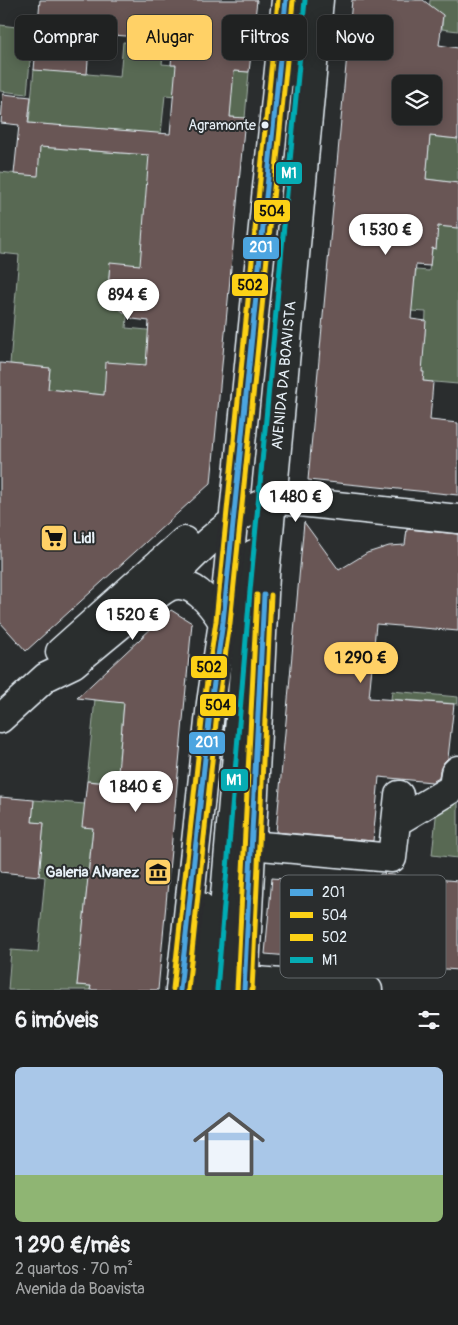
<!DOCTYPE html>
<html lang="pt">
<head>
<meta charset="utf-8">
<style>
  :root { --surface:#202222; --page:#2d2f2f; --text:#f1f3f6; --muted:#a2a4a5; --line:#3d3f40; --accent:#ffd166 }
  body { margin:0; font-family:Pangolin,sans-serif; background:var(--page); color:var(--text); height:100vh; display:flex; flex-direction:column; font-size:19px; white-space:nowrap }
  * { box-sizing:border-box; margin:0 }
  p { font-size:16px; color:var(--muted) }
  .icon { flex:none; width:28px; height:28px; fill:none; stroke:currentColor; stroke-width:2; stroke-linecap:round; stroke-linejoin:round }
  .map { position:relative; height:990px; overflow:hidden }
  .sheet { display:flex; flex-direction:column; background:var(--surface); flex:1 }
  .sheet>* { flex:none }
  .hud { position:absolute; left:15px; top:15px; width:429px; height:45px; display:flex; gap:10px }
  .controls { position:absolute; left:392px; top:75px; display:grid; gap:10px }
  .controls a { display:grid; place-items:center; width:50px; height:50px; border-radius:8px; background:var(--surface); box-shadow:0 2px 12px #0003,0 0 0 1px var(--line); font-size:25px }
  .price { position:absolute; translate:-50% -42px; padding:0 11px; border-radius:18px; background:#fff; color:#222; font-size:16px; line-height:32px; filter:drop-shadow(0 1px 2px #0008) }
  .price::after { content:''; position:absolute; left:50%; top:30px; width:15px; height:11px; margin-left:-8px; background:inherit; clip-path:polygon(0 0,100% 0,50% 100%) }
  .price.on { background:var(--accent); color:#111 }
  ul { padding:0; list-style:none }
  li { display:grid; align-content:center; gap:10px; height:265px; padding:0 15px }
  li span { display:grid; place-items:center; height:155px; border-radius:8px; color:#555 }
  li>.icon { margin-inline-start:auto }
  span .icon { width:90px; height:90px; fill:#fffc; stroke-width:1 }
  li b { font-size:21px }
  h2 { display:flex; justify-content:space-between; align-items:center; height:60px; padding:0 15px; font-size:21px }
  .tag { padding:0 18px; border-radius:8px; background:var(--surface); box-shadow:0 2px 12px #0003,0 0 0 1px var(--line); font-size:18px; line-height:45px }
  .tag.on { background:var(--accent); color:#111 }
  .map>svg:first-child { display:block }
  .green { fill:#586952; stroke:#a0ada5 }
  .building { fill:#695754; stroke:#e8f1f8; fill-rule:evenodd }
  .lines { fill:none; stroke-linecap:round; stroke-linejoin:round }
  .minor-casing { stroke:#e8f1f8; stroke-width:31 }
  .major-casing { stroke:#e8f1f8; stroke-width:31 }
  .minor { stroke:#2a2d2e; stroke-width:28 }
  .major { stroke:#2a2d2e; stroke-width:28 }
  .bus-1-casing { stroke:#2a2d2e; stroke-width:9 }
  .bus-2-casing { stroke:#2a2d2e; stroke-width:9 }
  .bus-3-casing { stroke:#2a2d2e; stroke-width:9 }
  .bus-4-casing { stroke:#2a2d2e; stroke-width:9 }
  .bus-1 { stroke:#4ca5e0; stroke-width:5 }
  .bus-2 { stroke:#fcd116; stroke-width:5 }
  .bus-3 { stroke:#fcd116; stroke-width:5 }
  .bus-4 { stroke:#06acb4; stroke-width:5 }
  .bus-dot { fill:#e8f1f8; stroke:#2a2d2e; stroke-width:2 }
  .labels { text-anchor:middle; stroke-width:4; stroke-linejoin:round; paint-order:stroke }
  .bus-label { font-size:14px; fill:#e8f1f8; stroke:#2a2d2e; text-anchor:end }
  .street-label { font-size:15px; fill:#e8f1f8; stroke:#2a2d2e }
  .poi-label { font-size:15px; font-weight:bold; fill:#e8f1f8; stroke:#2a2d2e; text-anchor:start }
  .key { fill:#2a2d2e; stroke:#63686b; stroke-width:1 }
  .key-label { font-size:14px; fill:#e8f1f8 }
  .line-badge { stroke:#2a2d2e; stroke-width:2 }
  .badge-label { font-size:14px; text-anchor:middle; font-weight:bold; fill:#fff }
  .pale-badge-label { font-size:14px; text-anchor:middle; font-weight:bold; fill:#111 }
</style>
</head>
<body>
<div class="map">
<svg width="458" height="990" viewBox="0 0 458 990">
  <rect width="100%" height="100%" fill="#2a2d2e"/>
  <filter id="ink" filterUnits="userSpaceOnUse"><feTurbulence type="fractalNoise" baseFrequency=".02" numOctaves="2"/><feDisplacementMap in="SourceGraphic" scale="10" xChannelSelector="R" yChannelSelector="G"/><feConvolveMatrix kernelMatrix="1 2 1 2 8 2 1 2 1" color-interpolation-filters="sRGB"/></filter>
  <g filter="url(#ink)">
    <path class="green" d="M430,0H458V31L442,29L443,15L429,13Z
      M0,25L33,29L27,94L0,91Z
      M123,42L164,45L162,64L249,72L245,118L230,117L231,101L165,95L161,134L29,123L34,69L120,77Z
      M430,136L458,139V183L426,179Z
      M40,147L159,156L164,267L110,263L107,304L128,307L126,328L158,331L146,365L143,399L48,389L50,368L10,364L19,255L0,253V172L37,176Z
      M438,226L458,228V384L423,381V372L413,371L425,335L426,312L411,311L416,270L429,271L432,248H436Z
      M392,691L458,697V704L391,699Z
      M95,699L124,703L119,757L127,784L87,781Z
      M458,786V858L432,855L437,808Z
      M34,800L85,804L93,828L87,880L101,882L87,887L77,985L91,986L90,990H8L11,950L38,952L45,877L39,876L44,823L32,822Z"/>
    <path class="building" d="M40,0H257L249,72L234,71L230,117L245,118L211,483L26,651L0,622V363L50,368L48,389L104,395L106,362L146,365L149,321L133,319L114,305H107L110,262L140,265L149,155L40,147L38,176L14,174L19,125L1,123L3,94L31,97L28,123L170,134L176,65H171L173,40L90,33L87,74L34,70Z
      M352,0H423L443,15L439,45L458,48V139L430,136L426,179L458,183V228L438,226L436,249L432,248L430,266L416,265L411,319L426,321L422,372H424L423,381L433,382L430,420L458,423V495L308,480ZM401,84H434V116H401Z
      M304,522L339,570L367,553L389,546L405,545L407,529L458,534V631L376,624L369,698L454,704L448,758L444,762L440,770L439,778L432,782L379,777L373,841L276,832Z
      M171,610L192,623L158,990H90L91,986L77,985L93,828L82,827L87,781L117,784L124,703L77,698Z
      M0,797L34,800L32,822L44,823L39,876L0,872Z
      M380,874L458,881V970L265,954L272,878L378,887Z"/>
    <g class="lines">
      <g class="minor-casing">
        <path id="minor" d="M298,73L305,0
          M155,596C189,558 225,521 271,499L458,519
          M60,652L184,541
          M0,719L46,677L73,664L155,596C160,593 164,589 169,587C192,577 213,606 223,622
          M396,822L453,788L455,773L458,770
          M251,845L392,858L399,795
          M245,980L368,990
          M196,990L201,907
          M217,990L254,554"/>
      </g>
      <g class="major-casing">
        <g id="major">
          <path d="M180,990L211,703L223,622L286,0"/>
          <path id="s1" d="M244,990L265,575L319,0"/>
        </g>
      </g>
      <use href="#minor" class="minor"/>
      <use href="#major" class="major"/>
      <g class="bus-1-casing">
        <path id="bus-1" d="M180,990L211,703L223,622L286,0
          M244,990L264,595"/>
      </g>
      <g class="bus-2-casing">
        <path id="bus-2" d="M188,990L218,704L230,623L293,1
          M252,990L271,595"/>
      </g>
      <g class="bus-3-casing">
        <path id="bus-3" d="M173,989L204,702L216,621L278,0
          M237,990L257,595"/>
      </g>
      <g class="bus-4-casing">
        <path id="bus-4" d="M217,990L250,591L305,0"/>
      </g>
      <use href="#bus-1" class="bus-1"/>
      <use href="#bus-2" class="bus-2"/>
      <use href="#bus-3" class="bus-3"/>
      <use href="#bus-4" class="bus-4"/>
    </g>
  </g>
  <defs>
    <g id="supermarket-square" transform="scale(1.4375)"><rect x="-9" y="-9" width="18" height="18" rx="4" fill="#ffd166" stroke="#2a2d2e"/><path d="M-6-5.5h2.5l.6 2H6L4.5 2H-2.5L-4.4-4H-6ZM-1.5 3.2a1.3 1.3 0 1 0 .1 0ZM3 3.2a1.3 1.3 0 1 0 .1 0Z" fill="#111"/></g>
    <g id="museum-square" transform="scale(1.4375)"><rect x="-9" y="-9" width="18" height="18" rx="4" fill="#ffd166" stroke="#2a2d2e"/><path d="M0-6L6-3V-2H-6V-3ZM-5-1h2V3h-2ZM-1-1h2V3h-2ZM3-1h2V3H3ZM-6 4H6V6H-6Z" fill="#111"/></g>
  </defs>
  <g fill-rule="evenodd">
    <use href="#supermarket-square" x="54" y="538"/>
    <use href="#museum-square" x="158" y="872"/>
  </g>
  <circle class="bus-dot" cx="265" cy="125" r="4.5"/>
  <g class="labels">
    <g class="bus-label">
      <text x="256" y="130">Agramonte</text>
    </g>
    <g class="street-label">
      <text dy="5" stroke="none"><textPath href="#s1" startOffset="616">AVENIDA DA BOAVISTA</textPath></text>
    </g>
    <g class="poi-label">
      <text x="73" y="543">Lidl</text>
      <text x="139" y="877" text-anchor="end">Galeria Alvarez</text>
    </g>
  </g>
  <rect x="280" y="875" width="166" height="103" rx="8" class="key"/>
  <rect x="290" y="889" width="23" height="7" fill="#4ca5e0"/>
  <rect x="290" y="912" width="23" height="6" fill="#fcd116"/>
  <rect x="290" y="934" width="23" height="7" fill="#fcd116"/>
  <rect x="290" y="957" width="23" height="6" fill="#06acb4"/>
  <g class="key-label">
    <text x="322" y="897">201</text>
    <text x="322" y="920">504</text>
    <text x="322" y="942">502</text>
    <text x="322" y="965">M1</text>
  </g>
  <g class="line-badge">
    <rect x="275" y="161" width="28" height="24" rx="5" fill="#06acb4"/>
    <rect x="253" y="199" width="38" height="24" rx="5" fill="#fcd116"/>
    <rect x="242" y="236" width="38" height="24" rx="5" fill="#4ca5e0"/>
    <rect x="231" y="273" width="38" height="24" rx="5" fill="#fcd116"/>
    <rect x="190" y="655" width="38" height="24" rx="5" fill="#fcd116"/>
    <rect x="199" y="693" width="38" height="24" rx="5" fill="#fcd116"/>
    <rect x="188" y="731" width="38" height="24" rx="5" fill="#4ca5e0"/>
    <rect x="220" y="768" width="29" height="24" rx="5" fill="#06acb4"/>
  </g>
  <g class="badge-label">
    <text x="289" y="178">M1</text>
    <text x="261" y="252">201</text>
    <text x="207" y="747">201</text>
    <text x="234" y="785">M1</text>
  </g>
  <g class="pale-badge-label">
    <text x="272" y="216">504</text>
    <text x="250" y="290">502</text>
    <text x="209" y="672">502</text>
    <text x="218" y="710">504</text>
  </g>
</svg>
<div class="controls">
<a><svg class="icon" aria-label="layers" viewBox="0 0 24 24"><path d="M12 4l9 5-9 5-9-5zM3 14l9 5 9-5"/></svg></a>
</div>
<b class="price" style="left:386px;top:256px">1 530 €</b>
<b class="price" style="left:128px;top:321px">894 €</b>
<b class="price" style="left:296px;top:523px">1 480 €</b>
<b class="price" style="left:133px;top:641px">1 520 €</b>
<b class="price on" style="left:361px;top:684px">1 290 €</b>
<b class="price" style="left:136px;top:813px">1 840 €</b>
<div class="hud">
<a class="tag">Comprar</a>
<a class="tag on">Alugar</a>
<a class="tag">Filtros</a>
<a class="tag">Novo</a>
</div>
</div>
<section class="sheet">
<h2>6 imóveis<svg class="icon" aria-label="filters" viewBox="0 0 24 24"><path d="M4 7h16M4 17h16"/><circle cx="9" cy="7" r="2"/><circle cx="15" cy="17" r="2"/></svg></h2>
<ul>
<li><span style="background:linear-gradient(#a9c7e8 70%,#8fb573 0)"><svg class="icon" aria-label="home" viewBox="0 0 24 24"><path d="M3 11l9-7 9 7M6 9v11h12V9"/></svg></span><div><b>1 290 €/mês</b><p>2 quartos · 70 m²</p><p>Avenida da Boavista</p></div></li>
</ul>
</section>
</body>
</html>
